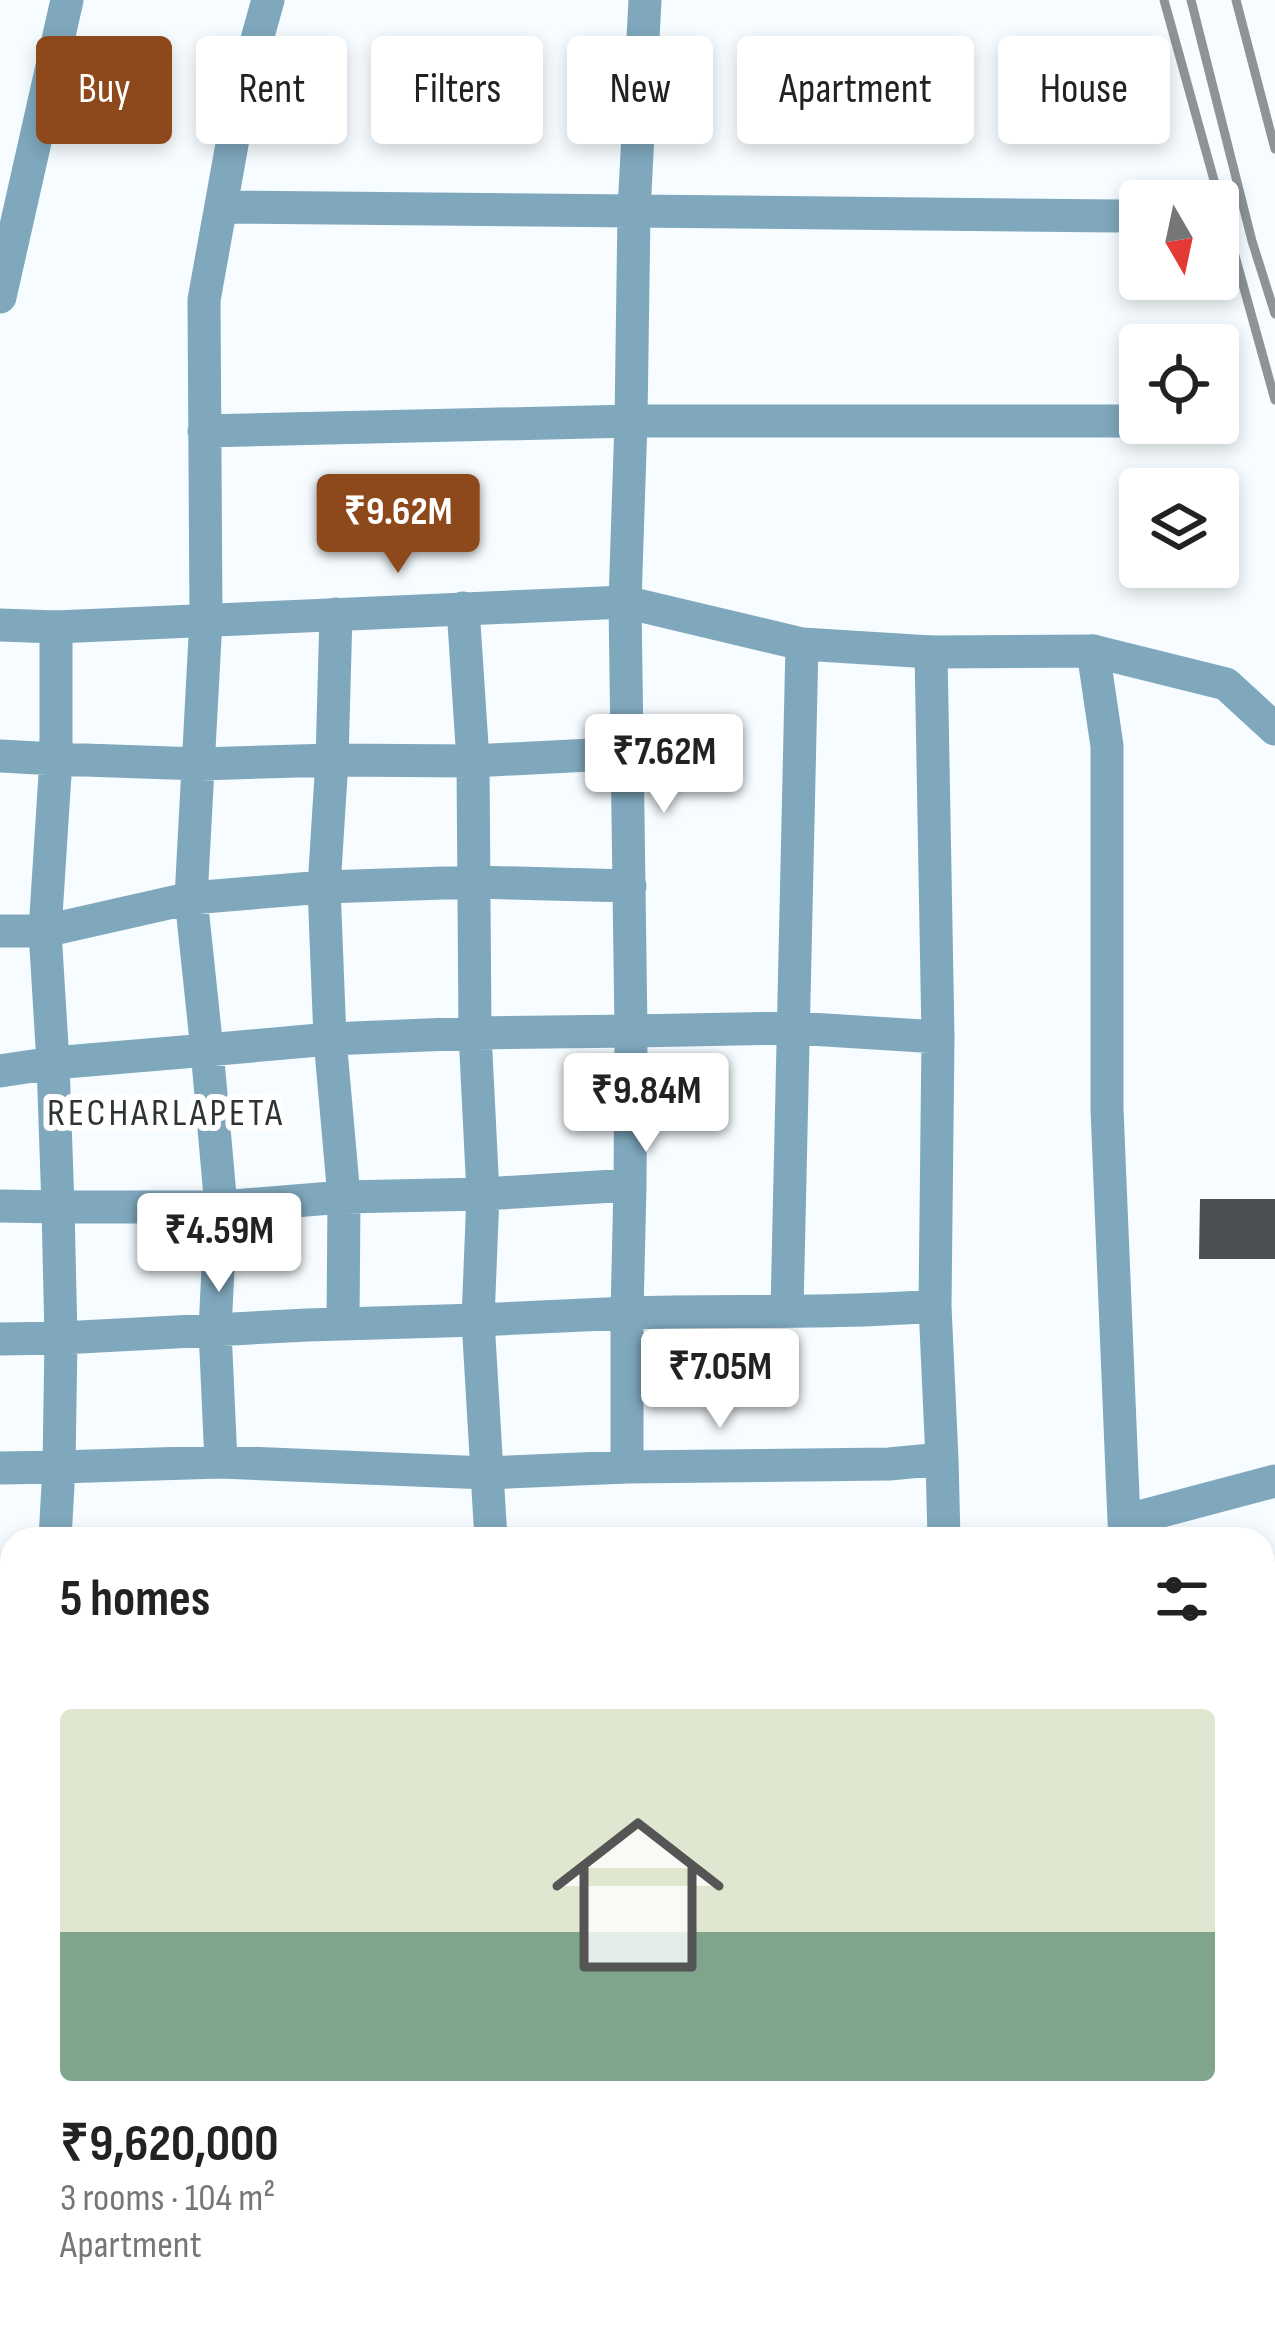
<!DOCTYPE html>
<html lang="en">
<head>
<meta charset="utf-8">
<style>
  :root { --surface:#fff; --page:#f6f6f6; --text:#222; --muted:#767676; --accent:#8d491b }
  body { margin:0; font-family:"Sofia Sans Condensed",sans-serif; background:var(--page); color:var(--text); height:100vh; display:flex; flex-direction:column; font-size:45px; white-space:nowrap }
  * { box-sizing:border-box; margin:0 }
  p { font-size:39px; color:var(--muted) }
  .icon { flex:none; width:66px; height:66px; fill:none; stroke:currentColor; stroke-width:2; stroke-linecap:round; stroke-linejoin:round }
  .map { position:relative; flex:1; overflow:hidden }
  .details { position:absolute; left:0px; top:1527px; width:1275px; height:804px; display:flex; flex-direction:column; background:var(--surface); border-radius:36px 36px 0 0; box-shadow:0 6px 18px #0003 }
  .details>* { flex:none }
  .hud { position:absolute; left:36px; top:36px; width:1203px; height:108px; display:flex; gap:24px }
  .needle { width:78px; rotate:171deg }
  .controls { position:absolute; left:1119px; top:180px; display:grid; gap:24px }
  .controls a { display:grid; place-items:center; width:120px; height:120px; border-radius:12px; background:var(--surface); box-shadow:0 6px 18px #0003; font-size:60px }
  .price { position:absolute; translate:-50% -102px; padding:0 27px; border-radius:12px; background:#fff; color:#222; font-size:39px; line-height:78px; filter:drop-shadow(0 3px 6px #0008) }
  .price::after { content:''; position:absolute; left:50%; top:72px; width:36px; height:27px; margin-left:-18px; background:inherit; clip-path:polygon(0 0,100% 0,50% 100%) }
  .price.current { background:var(--accent); color:#fff }
  ul { padding:0; list-style:none }
  li { display:grid; align-content:center; gap:24px; height:636px; padding:0 60px }
  li span { display:grid; place-items:center; height:372px; border-radius:12px; color:#555 }
  li>.icon { margin-inline-start:auto }
  span .icon { width:216px; height:216px; fill:#fffc; stroke-width:1 }
  li b { font-size:51px }
  h2 { display:flex; justify-content:space-between; align-items:center; height:144px; padding:0 60px; font-size:51px }
  .tag { padding:0 42px; border-radius:12px; background:var(--surface); box-shadow:0 6px 18px #0003; font-size:42px; line-height:108px }
  .tag.current { background:var(--accent); color:#fff }
  .map>svg:first-child { display:block }
  .building { fill:#4b5053 }
  .lines { fill:none; stroke-linecap:round; stroke-linejoin:round }
  .minor { stroke:#7fa8bd; stroke-width:33 }
  .tertiary { stroke:#7fa8bd; stroke-width:33 }
  .rail { stroke:#8e9395; stroke-width:9 }
  .labels { text-anchor:middle; stroke-width:12; stroke-linejoin:round; paint-order:stroke }
  .neighbourhood-label { font-size:39px; letter-spacing:3px; fill:#2e3335; stroke:#fff }
</style>
</head>
<body>
<div class="map">
<svg width="1275" height="2331" viewBox="0 0 1275 2331">
  <rect width="100%" height="100%" fill="#f6fcff"/>
  <path class="building" d="M1200,1199H1275V1259H1199Z"/>
  <g class="lines">
    <path class="minor" d="M645,0L634,211L1118,216
      M221,207L634,211L631,421H1140
      M0,297L67,0
      M204,431L631,421L625,602L631,1031L794,1028L938,1037
      M1093,651L1107,746V1109L1124,1521
      M931,652L938,1037L935,1306
      M0,756L56,759V627
      M0,931H45L56,759L200,764L332,760L336,614
      M0,1071L53,1063L45,931L191,898L324,887L474,882L630,886
      M0,1206L58,1207L53,1063L207,1050L191,898L206,619L204,300L240,100L268,0
      M787,1310L802,644
      M343,1324L344,1197L483,1194L478,1320L307,1325L61,1338L59,1467L221,1462L487,1473L478,1320L627,1313L630,1185L483,1194L475,1033L473,761L463,608
      M0,1339L61,1338L58,1207H221L207,1050L330,1039L324,887L332,760L473,761L629,753
      M221,1462L215,1330L221,1207L344,1197L330,1039L475,1033L631,1031L630,1185
      M627,1467V1313C729,1310 833,1314 935,1306L942,1459
      M0,1468L59,1467L55,1539
      M491,1539L487,1473L627,1467L889,1464L942,1459L944,1539
      M1125,1539L1124,1521L1275,1481
      M1263,1674L1275,1672
      M1263,1769L1275,1771
      M0,1798H12
      M0,1942L12,1941
      M1263,2058L1275,2059
      M0,2097L12,2095
      M0,2223H12
      M57,2331V2319
      M919,2331V2319"/>
    <path class="tertiary" d="M0,625L56,627L625,602L802,644L931,652L1093,651L1226,684L1275,729"/>
    <path class="rail" d="M1164,0L1275,400
      M1191,0L1252,241L1275,314
      M1236,0L1275,149"/>
  </g>
  <g class="labels">
    <g class="neighbourhood-label">
      <text x="166" y="1125">RECHARLAPETA</text>
    </g>
  </g>
</svg>
<div class="controls">
<a><svg class="needle" viewBox="-14 -14 28 28"><path d="M0-13l5 13h-10z" fill="#e53935"/><path d="M0 13l5-13h-10z" fill="#767676"/></svg></a>
<a><svg class="icon" aria-label="locate" viewBox="0 0 24 24"><circle cx="12" cy="12" r="6"/><path d="M12 2v4M12 18v4M2 12h4M18 12h4"/></svg></a>
<a><svg class="icon" aria-label="layers" viewBox="0 0 24 24"><path d="M12 4l9 5-9 5-9-5zM3 14l9 5 9-5"/></svg></a>
</div>
<b class="price current" style="left:398px;top:576px">₹9.62M</b>
<b class="price" style="left:664px;top:816px">₹7.62M</b>
<b class="price" style="left:646px;top:1155px">₹9.84M</b>
<b class="price" style="left:219px;top:1295px">₹4.59M</b>
<b class="price" style="left:720px;top:1431px">₹7.05M</b>
<div class="hud">
<a class="tag current">Buy</a>
<a class="tag">Rent</a>
<a class="tag">Filters</a>
<a class="tag">New</a>
<a class="tag">Apartment</a>
<a class="tag">House</a>
</div>
<section class="details">
<h2>5 homes<svg class="icon" aria-label="filters" viewBox="0 0 24 24"><path d="M4 7h16M4 17h16"/><circle cx="9" cy="7" r="2"/><circle cx="15" cy="17" r="2"/></svg></h2>
<ul>
<li><span style="background:linear-gradient(#dfe7d0 60%,#7fa58c 0)"><svg class="icon" aria-label="home" viewBox="0 0 24 24"><path d="M3 11l9-7 9 7M6 9v11h12V9"/></svg></span><div><b>₹9,620,000</b><p>3 rooms · 104 m²</p><p>Apartment</p></div></li>
</ul>
</section>
</div>
</body>
</html>
